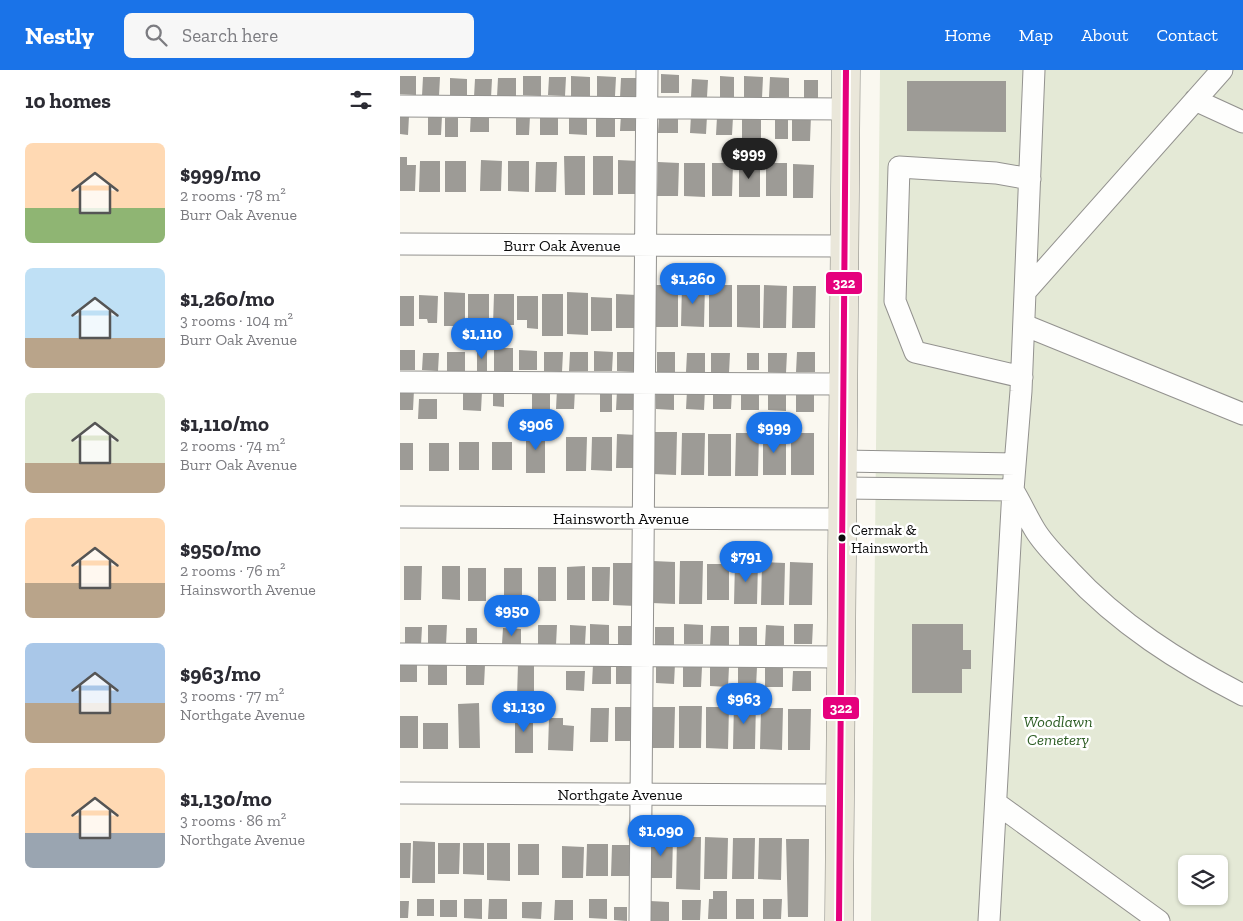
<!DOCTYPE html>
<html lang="en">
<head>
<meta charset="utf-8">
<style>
  :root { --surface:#fff; --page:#f7f7f7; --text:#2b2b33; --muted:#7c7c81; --accent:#1a73e8 }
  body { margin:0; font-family:"Zilla Slab",serif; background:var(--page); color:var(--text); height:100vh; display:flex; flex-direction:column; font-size:19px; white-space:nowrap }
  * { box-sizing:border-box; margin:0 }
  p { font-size:16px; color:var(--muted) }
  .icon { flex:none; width:28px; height:28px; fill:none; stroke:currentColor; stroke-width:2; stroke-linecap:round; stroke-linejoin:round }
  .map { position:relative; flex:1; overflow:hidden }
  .drawer { display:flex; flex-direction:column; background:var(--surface); width:400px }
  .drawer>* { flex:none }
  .fabs { position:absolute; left:778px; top:785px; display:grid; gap:10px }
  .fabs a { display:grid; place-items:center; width:50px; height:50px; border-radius:8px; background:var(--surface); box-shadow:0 1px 4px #0004; font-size:25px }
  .price { position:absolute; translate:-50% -42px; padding:0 11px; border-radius:18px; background:var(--accent); color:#fff; font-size:16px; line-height:32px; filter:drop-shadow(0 1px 2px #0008) }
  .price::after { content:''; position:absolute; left:50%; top:30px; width:15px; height:11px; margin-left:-8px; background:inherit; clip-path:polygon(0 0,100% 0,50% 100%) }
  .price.on { background:#222; color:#fff }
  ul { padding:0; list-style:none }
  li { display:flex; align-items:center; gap:15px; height:125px; padding:0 25px }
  li span { display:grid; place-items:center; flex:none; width:140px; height:100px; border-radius:8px; color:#555 }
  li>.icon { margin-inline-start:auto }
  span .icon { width:60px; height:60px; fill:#fffc; stroke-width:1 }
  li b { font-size:21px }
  h2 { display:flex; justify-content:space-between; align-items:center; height:60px; padding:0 25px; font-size:21px }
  header { display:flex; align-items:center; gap:30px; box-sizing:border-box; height:70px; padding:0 25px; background:var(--accent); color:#fff }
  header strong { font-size:24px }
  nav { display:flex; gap:28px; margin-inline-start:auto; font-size:18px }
  .search { width:350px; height:45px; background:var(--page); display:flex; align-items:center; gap:12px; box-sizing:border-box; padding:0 18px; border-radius:8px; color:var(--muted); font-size:19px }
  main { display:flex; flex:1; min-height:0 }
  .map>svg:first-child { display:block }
  .cemetery { fill:#e4e9d6; fill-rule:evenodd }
  .building { fill:#9d9b96 }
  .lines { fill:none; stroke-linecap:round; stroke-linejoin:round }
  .minor-casing { stroke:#93928f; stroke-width:23 }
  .major-casing { stroke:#80807c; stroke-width:29 }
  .minor { stroke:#fefefd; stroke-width:21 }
  .major { stroke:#eae7da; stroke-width:28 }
  .bus-1-casing { stroke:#fff; stroke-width:10 }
  .bus-1 { stroke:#e5007d; stroke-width:6 }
  .bus-dot { fill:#0c0c0c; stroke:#fff; stroke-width:2 }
  .labels { text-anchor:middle; stroke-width:5; stroke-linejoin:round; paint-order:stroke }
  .bus-label { font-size:15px; fill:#0c0c0c; stroke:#fff; text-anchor:start }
  .street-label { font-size:16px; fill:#0c0c0c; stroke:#fff }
  .park-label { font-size:16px; font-style:italic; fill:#2d5d24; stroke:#fff }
  .line-badge { stroke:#fff; stroke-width:2 }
  .badge-label { font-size:14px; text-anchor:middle; font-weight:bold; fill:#fff }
</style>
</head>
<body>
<header>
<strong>Nestly</strong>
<div class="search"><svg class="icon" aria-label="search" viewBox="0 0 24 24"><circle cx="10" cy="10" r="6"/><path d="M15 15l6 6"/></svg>Search here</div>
<nav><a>Home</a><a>Map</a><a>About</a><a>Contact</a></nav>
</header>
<main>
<section class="drawer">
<h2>10 homes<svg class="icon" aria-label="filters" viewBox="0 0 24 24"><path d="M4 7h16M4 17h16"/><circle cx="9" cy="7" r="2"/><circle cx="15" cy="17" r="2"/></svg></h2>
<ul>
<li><span style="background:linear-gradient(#ffd9b3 65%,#8fb573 0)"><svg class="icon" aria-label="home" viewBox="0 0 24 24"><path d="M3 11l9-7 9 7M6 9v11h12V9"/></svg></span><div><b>$999/mo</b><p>2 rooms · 78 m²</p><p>Burr Oak Avenue</p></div></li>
<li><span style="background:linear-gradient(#bfe0f5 70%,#b9a48a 0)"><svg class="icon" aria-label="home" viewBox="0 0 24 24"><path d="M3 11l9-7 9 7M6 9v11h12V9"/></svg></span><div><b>$1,260/mo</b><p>3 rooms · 104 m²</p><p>Burr Oak Avenue</p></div></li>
<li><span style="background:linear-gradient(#dfe7d0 70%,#b9a48a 0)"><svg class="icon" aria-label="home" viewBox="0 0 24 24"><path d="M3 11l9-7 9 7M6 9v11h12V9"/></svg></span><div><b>$1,110/mo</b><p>2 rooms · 74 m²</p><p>Burr Oak Avenue</p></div></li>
<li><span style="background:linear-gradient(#ffd9b3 65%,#b9a48a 0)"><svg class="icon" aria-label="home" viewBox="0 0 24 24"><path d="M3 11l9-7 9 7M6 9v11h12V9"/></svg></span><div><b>$950/mo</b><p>2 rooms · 76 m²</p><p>Hainsworth Avenue</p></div></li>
<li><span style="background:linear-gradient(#a9c7e8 60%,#b9a48a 0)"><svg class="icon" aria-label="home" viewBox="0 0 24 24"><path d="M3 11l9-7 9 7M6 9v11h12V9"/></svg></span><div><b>$963/mo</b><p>3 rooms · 77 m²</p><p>Northgate Avenue</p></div></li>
<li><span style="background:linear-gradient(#ffd9b3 65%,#9aa5b1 0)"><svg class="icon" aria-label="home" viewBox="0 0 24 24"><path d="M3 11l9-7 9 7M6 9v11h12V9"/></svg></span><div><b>$1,130/mo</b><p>3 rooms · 86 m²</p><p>Northgate Avenue</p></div></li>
</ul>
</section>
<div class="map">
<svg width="843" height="851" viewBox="0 0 843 851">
  <rect width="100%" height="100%" fill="#faf8f0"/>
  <path class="cemetery" d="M480,0H843V851H471ZM786,794H819V826H786Z"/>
  <path class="building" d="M261,4L279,5V23H261Z
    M0,6H16V25L0,24Z
    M123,6H141V26L123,25Z
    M171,6L190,7V26H171Z
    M197,6L216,7L215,26H197Z
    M320,6L334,7V28H320Z
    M344,6L363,7L362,28H344Z
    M23,7H40L39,26H22Z
    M149,7H166L165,26L148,25Z
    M370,7L389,8V27H369Z
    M50,8L67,9V27H50Z
    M98,8H116V28L97,27Z
    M221,8H239V28H220Z
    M75,9H92L91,28L74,27Z
    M292,9L308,10L307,27H291Z
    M404,10H418V28H404Z
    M507,11H606V62L507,61Z
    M71,42H89V62H70Z
    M221,44H239L238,61H220Z
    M140,45L158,46V65H140Z
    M169,45H187V65L169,64Z
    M259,45H278V63H258Z
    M291,45L307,46L306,64L290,63Z
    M0,46H9L8,65L0,64Z
    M28,46H42L41,65H28Z
    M116,46H130L129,65H116Z
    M342,46H361V72H342Z
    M392,46H411L410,71H392Z
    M196,47L215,48V67H196Z
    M317,47H333L332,65H316Z
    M375,47L388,48V69H375Z
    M45,48H58V67H45Z
    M164,86H185V125H165Z
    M193,86H213V125H193Z
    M0,87H7V95H16L15,121H0Z
    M81,90L102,91L101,121H80Z
    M218,90L239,91V124H218Z
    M20,91H40V122H19Z
    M45,91H66V122H45Z
    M108,91H129V122L108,121Z
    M136,92H157L156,122H135Z
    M258,92L279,93L278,126H257Z
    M284,93H305V127L284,126Z
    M312,93H333L332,126H312Z
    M339,93L360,94V127H339Z
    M366,93H387V126H366Z
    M393,94L414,95L413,128H393Z
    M282,214H305L304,257L281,256Z
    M255,215H278V257H255Z
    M309,215H332V257H309Z
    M337,215H360V258L337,257Z
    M364,215L387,216L386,258H363Z
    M393,216H416L415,258H392Z
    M44,222L65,223V256H44Z
    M167,222L188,223V265L167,264Z
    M68,224H89V255H68Z
    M94,224H114V255H93Z
    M142,224H163V266H142Z
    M216,224L237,225V258H216Z
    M19,225L38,226L37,253H28L27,249H19Z
    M0,226H14V256H0Z
    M117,226H138V259L127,258V250H117Z
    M191,227L212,228V261H191Z
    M94,278H113V302H94Z
    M0,280H15V300H0Z
    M77,280H87V301H77Z
    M119,280L137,281V300H119Z
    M194,281L213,282L212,301H194Z
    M47,282H65V301H47Z
    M144,282H163L162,302L144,301Z
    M170,282H188V301H169Z
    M217,282H235V302L217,301Z
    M257,282H275V302H257Z
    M397,282H415V302H396Z
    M23,283H39L38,301L22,300Z
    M287,283H305V303L286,302Z
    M311,283H330L329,303H311Z
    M347,283H359V300H347Z
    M368,283H387L386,303L368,302Z
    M132,319H150V345H132Z
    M157,319H175L174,339H156Z
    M313,319L332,320L331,339H313Z
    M0,320H14L13,340H0Z
    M93,320H104V337L93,336Z
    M217,320H235V340H216Z
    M256,320H274V340L256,339Z
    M287,320H305L304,340L286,339Z
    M341,320L359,321V340H341Z
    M63,321H82L81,341L63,340Z
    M200,321H212V342H200Z
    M368,321H386V341L368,340Z
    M396,322H414V342H396Z
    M19,329H37V349H18Z
    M126,360H145V403H126Z
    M254,362H277L276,405L253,404Z
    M282,363H305L304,405H281Z
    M336,363H359L358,406H335Z
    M363,363H386V405H363Z
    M391,363H414V405H391Z
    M217,364L237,365V398H216Z
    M308,364H331V406H308Z
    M166,367H187L186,401H166Z
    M192,367H212V401L191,400Z
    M59,372H79V400H59Z
    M92,372H112V400H92Z
    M0,373H13V400H0Z
    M29,373H49V401H29Z
    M253,491L275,492V534L252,533Z
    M280,491H303L302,534H279Z
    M335,492H358L357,534H334Z
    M362,492L385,493L384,535H361Z
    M390,492L413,493L412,535H389Z
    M213,493H236V536L213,535Z
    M307,494H329V530H307Z
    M4,496H22L21,530H4Z
    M42,496H60V530L42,529Z
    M185,496V530H167V497Z
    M138,497H156V531H138Z
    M192,497H210L209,531H192Z
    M68,498H86V531H68Z
    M104,498H122V532H104Z
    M190,554L209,555V574H190Z
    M284,554L303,555V574H284Z
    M394,554H413L412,574H394Z
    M512,554H563V580H571V599H562V623H512Z
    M28,555H47L46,575H28Z
    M138,555H157L156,575H138Z
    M170,555L186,556L185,574H170Z
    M366,555L384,556V575H365Z
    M218,556H233V575H218Z
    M311,556H329V576H310Z
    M5,557H22L21,575H5Z
    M255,557H274V577H255Z
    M339,557H357V577H339Z
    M66,558H77V575L66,574Z
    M103,558L121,559V575L102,574Z
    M118,594H134V627H117Z
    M193,594L211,595V614H192Z
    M216,594L235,595L234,614H216Z
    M256,594H275L274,614L256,613Z
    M0,595H17V612H0Z
    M28,595H47V615H28Z
    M66,595H85L84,615H66Z
    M310,596L329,597L328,617L310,616Z
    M283,597H302L301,617H283Z
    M338,597H357L356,617H338Z
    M365,597H383V617H365Z
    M166,601H185L184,621L166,620Z
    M393,601H411V621H392Z
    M334,631H356L355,679H333Z
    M79,633L80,678H59L58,634Z
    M279,636H302L301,678H279Z
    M215,637H233V671H215Z
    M252,637H275L274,678H251Z
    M306,637H329L328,679L306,678Z
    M191,638H209L208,672H190Z
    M361,638H383L382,680L360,679Z
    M388,639H411L410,680H388Z
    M133,642V683H115V643Z
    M0,646H18V678H0Z
    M149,648H163V655L174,656L173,681L148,680Z
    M23,653H48V679H23Z
    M250,766L273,767L272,808H250Z
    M277,767H301L300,820L276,819Z
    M305,767L328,768L327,809H304Z
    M333,768H355L354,809H332Z
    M359,768H382L381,810L358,809Z
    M386,769H409L408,847H388Z
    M13,771L35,772V813H12Z
    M0,773H11L10,808H0Z
    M38,773H60L59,804H38Z
    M63,773H84V805L63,804Z
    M87,773H110V811L87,810Z
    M118,774H139V805H118Z
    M187,774H208V806H186Z
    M212,775H233L232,806H211Z
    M162,776L184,777L183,808H162Z
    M313,821H327V849H308L309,829H313Z
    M17,829H34V846H17Z
    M64,829H82V849L64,848Z
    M89,829H107V849H88Z
    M189,829H207V849L189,848Z
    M336,829H354V849H336Z
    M363,829H382L381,849H363Z
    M40,830H57V847H40Z
    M155,830H173V850H154Z
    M282,830H301L300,850H282Z
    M0,831H9L8,848H0Z
    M250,831L269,832V851H250Z
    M122,832H142L141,849L122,848Z
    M214,837H227V851L214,850Z"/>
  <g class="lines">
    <g class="minor-casing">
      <path id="minor" d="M795,30L843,52
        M0,36L446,39
        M0,174L445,176
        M625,222L822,0
        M624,255L843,344
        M622,307L515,282L495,231L499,97L596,103L630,109
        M0,312L443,314
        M443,391L615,394
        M443,418L613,420C621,433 627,447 635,460C644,475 658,488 670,501C719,554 779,592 843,625
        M0,447L442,449
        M0,584L441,587
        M0,723L440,725
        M596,733L759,851
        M240,851L247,0
        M589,851L613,420L621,321L634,0"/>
    </g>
    <g class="major-casing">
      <path id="major" d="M439,851L446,0"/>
    </g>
    <use href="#minor" class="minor"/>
    <use href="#major" class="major"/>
    <g class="bus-1-casing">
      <path id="bus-1" d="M439,851L446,0"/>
    </g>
    <use href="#bus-1" class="bus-1"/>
  </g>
  <circle class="bus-dot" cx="442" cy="468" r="4.5"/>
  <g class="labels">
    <g class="bus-label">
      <text x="451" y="465">Cermak &amp;<tspan x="451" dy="18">Hainsworth</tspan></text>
    </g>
    <g class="street-label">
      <text x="162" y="181">Burr Oak Avenue</text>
      <text x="221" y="454">Hainsworth Avenue</text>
      <text x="220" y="730">Northgate Avenue</text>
    </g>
    <g class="park-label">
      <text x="658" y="657">Woodlawn<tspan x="658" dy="18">Cemetery</tspan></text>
    </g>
  </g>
  <g class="line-badge">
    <rect x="425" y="201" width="38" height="24" rx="5" fill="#e5007d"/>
    <rect x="422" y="626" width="38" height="24" rx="5" fill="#e5007d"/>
  </g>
  <g class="badge-label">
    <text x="444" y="218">322</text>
    <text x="441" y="643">322</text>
  </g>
</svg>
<div class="fabs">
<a><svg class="icon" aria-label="layers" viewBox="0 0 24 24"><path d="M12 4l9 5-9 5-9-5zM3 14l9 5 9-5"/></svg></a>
</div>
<b class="price on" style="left:349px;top:110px">$999</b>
<b class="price" style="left:293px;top:235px">$1,260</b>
<b class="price" style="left:82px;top:290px">$1,110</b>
<b class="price" style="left:136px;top:381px">$906</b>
<b class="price" style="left:374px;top:384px">$999</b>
<b class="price" style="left:346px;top:513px">$791</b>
<b class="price" style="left:112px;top:567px">$950</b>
<b class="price" style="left:344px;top:655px">$963</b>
<b class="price" style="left:124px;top:663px">$1,130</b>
<b class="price" style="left:261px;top:787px">$1,090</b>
</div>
</main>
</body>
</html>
